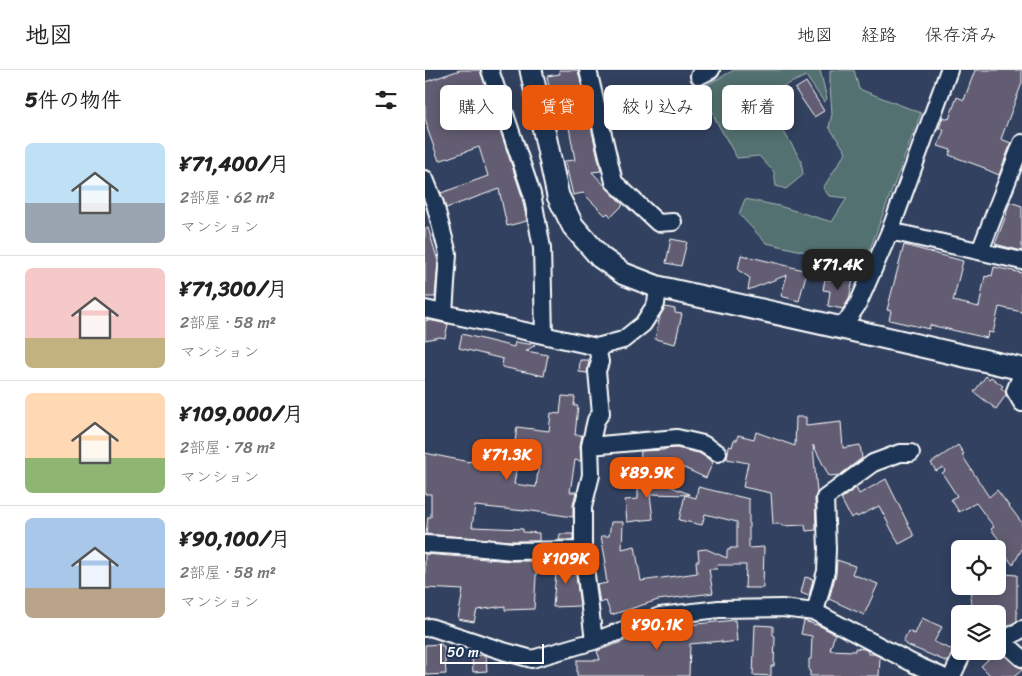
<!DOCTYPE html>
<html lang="ja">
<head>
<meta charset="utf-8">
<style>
  :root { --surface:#fff; --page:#f6f6f6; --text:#222; --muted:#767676; --line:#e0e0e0; --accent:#ea580c }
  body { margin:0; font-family:Sriracha,"Klee One",sans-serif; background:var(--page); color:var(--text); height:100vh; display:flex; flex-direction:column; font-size:19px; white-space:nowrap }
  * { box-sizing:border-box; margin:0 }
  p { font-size:16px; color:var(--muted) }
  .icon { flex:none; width:28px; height:28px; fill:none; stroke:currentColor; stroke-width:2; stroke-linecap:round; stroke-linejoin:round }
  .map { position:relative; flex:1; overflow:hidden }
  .drawer { display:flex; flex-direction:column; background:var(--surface); width:425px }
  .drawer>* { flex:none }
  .hud { position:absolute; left:15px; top:15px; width:475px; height:45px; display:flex; gap:10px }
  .tools { position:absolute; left:526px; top:470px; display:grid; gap:10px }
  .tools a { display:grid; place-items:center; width:55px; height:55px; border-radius:8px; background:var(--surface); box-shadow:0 2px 12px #0003; font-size:25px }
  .scale { position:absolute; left:15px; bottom:12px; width:104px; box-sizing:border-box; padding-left:5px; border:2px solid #fff; border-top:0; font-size:14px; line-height:18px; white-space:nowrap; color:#fff; -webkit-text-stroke:4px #1d3557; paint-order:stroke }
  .price { position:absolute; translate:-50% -42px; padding:0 11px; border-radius:10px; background:var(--accent); color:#fff; font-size:16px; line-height:32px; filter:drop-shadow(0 1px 2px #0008) }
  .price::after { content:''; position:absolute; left:50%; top:30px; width:15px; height:11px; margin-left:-8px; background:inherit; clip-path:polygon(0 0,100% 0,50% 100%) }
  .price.selected { background:#222; color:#fff }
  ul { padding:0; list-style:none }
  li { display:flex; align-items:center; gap:15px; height:125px; padding:0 25px }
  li+li { border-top:1px solid var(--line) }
  li span { display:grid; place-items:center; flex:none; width:140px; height:100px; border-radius:8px; color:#555 }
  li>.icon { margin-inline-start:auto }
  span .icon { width:60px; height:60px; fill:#fffc; stroke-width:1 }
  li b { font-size:21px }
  h2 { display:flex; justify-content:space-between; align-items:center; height:60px; padding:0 25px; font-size:21px }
  .chip { padding:0 18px; border-radius:8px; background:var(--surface); box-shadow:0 2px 12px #0003; font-size:18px; line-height:45px }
  .chip.selected { background:var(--accent); color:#fff }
  header { display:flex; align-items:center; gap:30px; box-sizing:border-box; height:70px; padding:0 25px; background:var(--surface); border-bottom:1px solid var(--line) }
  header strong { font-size:24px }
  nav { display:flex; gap:28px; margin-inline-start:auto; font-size:18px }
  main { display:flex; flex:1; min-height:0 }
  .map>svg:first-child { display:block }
  .green { fill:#53716f; stroke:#a9b8b7 }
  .building { fill:#625d72; stroke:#fff; fill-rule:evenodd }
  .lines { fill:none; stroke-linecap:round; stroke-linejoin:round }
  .minor-casing { stroke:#fff; stroke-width:20 }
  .tertiary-casing { stroke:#fff; stroke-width:25 }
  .minor { stroke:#1d3557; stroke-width:16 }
  .tertiary { stroke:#1d3557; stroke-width:21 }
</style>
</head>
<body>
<header>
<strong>地図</strong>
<nav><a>地図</a><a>経路</a><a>保存済み</a></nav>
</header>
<main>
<section class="drawer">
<h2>5件の物件<svg class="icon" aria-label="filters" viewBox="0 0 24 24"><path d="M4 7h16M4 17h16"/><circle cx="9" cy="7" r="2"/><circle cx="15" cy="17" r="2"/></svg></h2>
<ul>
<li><span style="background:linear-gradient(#bfe0f5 60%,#9aa5b1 0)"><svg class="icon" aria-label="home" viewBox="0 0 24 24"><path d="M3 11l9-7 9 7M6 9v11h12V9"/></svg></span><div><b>¥71,400/月</b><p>2部屋 · 62 m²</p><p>マンション</p></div></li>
<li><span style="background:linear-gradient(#f6c9c9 70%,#c2b280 0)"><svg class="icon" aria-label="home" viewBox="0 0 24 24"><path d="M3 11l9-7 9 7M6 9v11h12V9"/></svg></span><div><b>¥71,300/月</b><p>2部屋 · 58 m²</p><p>マンション</p></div></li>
<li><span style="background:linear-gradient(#ffd9b3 65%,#8fb573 0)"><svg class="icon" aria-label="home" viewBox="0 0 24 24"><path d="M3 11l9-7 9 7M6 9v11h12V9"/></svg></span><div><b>¥109,000/月</b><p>2部屋 · 78 m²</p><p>マンション</p></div></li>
<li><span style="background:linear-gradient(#a9c7e8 70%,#b9a48a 0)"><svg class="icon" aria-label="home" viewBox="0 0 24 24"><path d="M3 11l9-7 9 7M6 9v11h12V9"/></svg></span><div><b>¥90,100/月</b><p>2部屋 · 58 m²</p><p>マンション</p></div></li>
</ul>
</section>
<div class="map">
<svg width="597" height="606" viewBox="0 0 597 606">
  <rect width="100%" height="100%" fill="#32415f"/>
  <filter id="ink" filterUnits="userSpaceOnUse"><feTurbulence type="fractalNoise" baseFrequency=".02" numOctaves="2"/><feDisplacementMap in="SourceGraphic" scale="10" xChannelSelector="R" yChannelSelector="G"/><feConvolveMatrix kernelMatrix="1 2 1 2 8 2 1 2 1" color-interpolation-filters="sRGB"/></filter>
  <g filter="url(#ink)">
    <path class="green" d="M309,0H395L402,29L399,32L381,6L346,22L335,38L359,62L376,90L378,105L361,119L351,116L349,102L334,86L312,88L291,51L278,17Z
      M405,0H429L434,19L496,43L439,195L341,173L314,144L320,129L354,136L407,152L422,128L404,126L398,118L421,82L404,57L407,44L405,16Z"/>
    <path class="building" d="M35,0H55L96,123L102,151L82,156L74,119L21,138L16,123L63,106L54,77L14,91L2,58H3L0,48V12Z
      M134,0H153L176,101L167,102L198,135L186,147L183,143L180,145L158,123L148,125L140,91L150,90L137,19L125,21L122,6L135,4Z
      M550,0H597V13L576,69L586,73L574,105L560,99V98L524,85L526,80L513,76L519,60L514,59L518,47L524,49L532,27L539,30Z
      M381,12L399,41L389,47L370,19Z
      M585,132L597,136V181L570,174L582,143H581Z
      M3,158L13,191L10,227H0V159Z
      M246,169L262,172L256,196L241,193Z
      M479,175L538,191L528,231L554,237L560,206L563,207L564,205L567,206L569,197L597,203V242L574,237L568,263L563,262L562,268L505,255L504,259L464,250L466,241L462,240Z
      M316,185L351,193L382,201L374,231L356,226L362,205L323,220L325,208L313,200Z
      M406,206L428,210L424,229L418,239L403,236L405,221L398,220L400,209L405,210Z
      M240,237L250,239V243L257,244L250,274L230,269L235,246Z
      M3,250L23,254L20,268L15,267L0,270V251Z
      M37,264L89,277L90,272L110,275L101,281L123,285L119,306L77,297L78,289L34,278Z
      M155,290H164L162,303L154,302Z
      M561,306L564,309L566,307L578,316L576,318L580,321L581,325L571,339L549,322Z
      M137,326L150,327L149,336H153L150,365H157L155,376L156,391L150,390L145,422H151L148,435V447L100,440V441L50,436L47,457L98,459V462L114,463V471H87L1,464L3,447H6V424H0V383L44,392V391L71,396L73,378L89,380L92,357L124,361L126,343L135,344ZM93,389L114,392L111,417L89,414Z
      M371,347H381V356L416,352L418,378L435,375L437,388L415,405L404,406L388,375L392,423L390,428L391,460L381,461L380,455L357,456L356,454H348L346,423L318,417L323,393L302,389L304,376L307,377L309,370H312L313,365L329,369L331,362L370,376Z
      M533,375L539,384L537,385L564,427L572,420L597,453V479L588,495L571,473L575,471L566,459L569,457L551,433L534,442L526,429L532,426L517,403L520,401L518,397L511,401L506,393Z
      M251,378L274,383L288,392L281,408L246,392V398L215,397L216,381L239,380V379Z
      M215,404L264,424V425L225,424L228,449L202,452L200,430L213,429V413H215Z
      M461,409L489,466L474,474L454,436L432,447L431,445L426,448L416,429L431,418L434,424Z
      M273,417L324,429V478L339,477L338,518H320L321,495H291L292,499H284L288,523L233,530L186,545L181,531L175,533L172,515L182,513L179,493H181L176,466H184L186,452H198L197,479L210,476L216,511L272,503L271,491H274L273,480L281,479L302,488V480H305V478H312V452L280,444L277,455L254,450L260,425L271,428Z
      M135,464H148V470H134Z
      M0,484L86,491H112L109,539L80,540V536L52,540L49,552L33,549L38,520L0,518Z
      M132,490H149L155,536L128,537Z
      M412,490L430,496L427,504L453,514L439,545L404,529L411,504Z
      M580,504L592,505V551L575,561H572V544H548L545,526H547L546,522L564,519L563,516H572V511L580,510Z
      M380,507L388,509L384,526L376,523Z
      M497,548L517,557L509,572L528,580L523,592L484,576L478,572L483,561L490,564Z
      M310,550L312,571L297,573V571L265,574L264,606H152V590H175L172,581L218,564L225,563V561L233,560V558Z
      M379,551L395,556L410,564L405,580L430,581V578L439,579L443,581V584H449L455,587L454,606H385V601H384V589H386L387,566L376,564Z
      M330,555L348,556V565L350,566L349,596H346V606L328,605Z
      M16,574L17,576H19L21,604L2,605V604H0V575Z
      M576,582L590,595L597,598V600L590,606H566L556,596L570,583Z
      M58,585L59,587H61L62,601L48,602L47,586Z"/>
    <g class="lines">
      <g class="minor-casing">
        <path id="minor" d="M65,0L107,124L117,178L119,265
          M163,0L189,112L233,153L248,152
          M274,6L286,0
          M0,109L10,134L23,184L19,243
          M465,161L597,191
          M555,181L597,73
          M0,239L172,277L198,270L218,254L231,234L233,217
          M417,258L433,234L465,161L524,0
          M597,304L590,321L597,333
          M165,376L252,368L278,374L293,383
          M0,474L48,477L87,481L158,480
          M390,542L401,501L402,479L400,428L448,393L475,383H486
          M0,558L5,557L78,581L107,589L169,571L235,546L294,539L357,538L390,542L489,594L516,606
          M169,571L158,480V437L166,405L165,376L171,350L176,343L172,301L175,292L172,277
          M578,571L597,588
          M572,573L578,571L597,559
          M527,606L539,581"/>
      </g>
      <g class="tertiary-casing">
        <path id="tertiary" d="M106,0L133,126L148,156L175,187L199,204L233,217L417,258L597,299"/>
      </g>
      <use href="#minor" class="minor"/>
      <use href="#tertiary" class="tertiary"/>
    </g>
  </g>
</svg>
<div class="tools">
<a><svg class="icon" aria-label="locate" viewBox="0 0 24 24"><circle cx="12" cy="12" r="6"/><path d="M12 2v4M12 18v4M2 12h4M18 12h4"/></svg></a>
<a><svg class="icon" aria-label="layers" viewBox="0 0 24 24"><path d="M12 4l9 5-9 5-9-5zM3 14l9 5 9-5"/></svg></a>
</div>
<div class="scale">50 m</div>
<b class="price selected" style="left:413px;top:221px">¥71.4K</b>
<b class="price" style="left:82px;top:411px">¥71.3K</b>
<b class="price" style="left:222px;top:429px">¥89.9K</b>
<b class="price" style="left:141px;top:515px">¥109K</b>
<b class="price" style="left:232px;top:581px">¥90.1K</b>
<div class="hud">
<a class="chip">購入</a>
<a class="chip selected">賃貸</a>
<a class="chip">絞り込み</a>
<a class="chip">新着</a>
</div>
</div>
</main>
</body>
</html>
